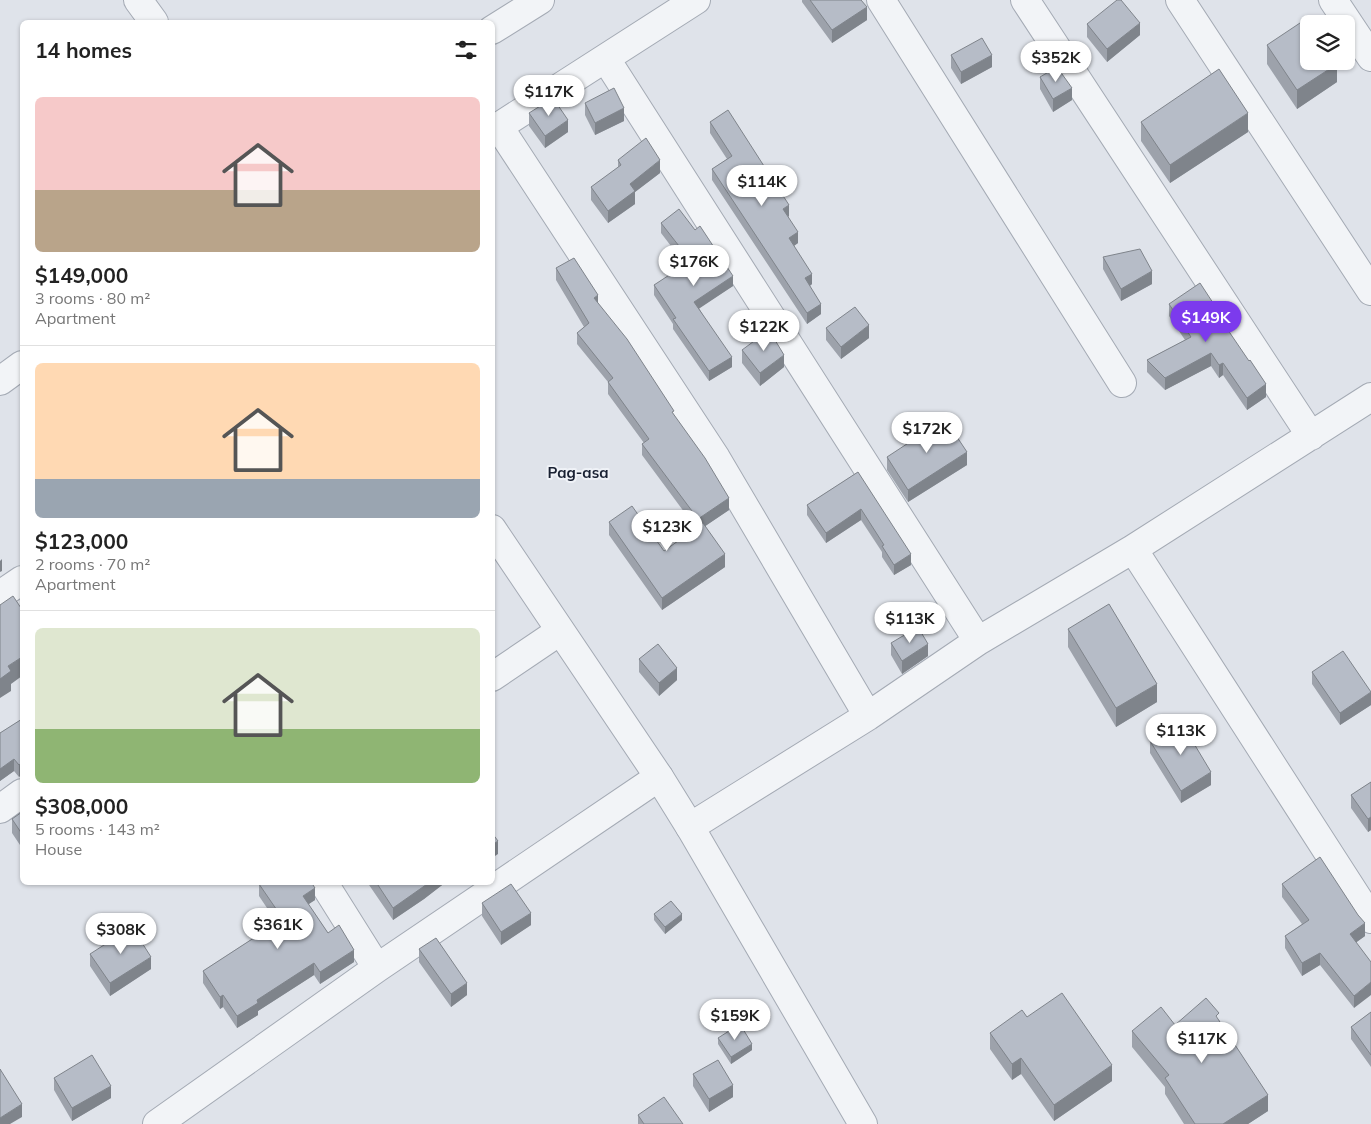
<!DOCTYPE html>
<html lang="en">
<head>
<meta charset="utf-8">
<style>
  :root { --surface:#fff; --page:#f2f2f2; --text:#222; --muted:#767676; --line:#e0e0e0; --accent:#7c3aed }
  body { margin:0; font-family:Mulish,sans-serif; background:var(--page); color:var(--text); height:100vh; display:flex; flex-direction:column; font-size:19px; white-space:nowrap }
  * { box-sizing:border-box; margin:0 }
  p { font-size:16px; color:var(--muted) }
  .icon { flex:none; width:28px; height:28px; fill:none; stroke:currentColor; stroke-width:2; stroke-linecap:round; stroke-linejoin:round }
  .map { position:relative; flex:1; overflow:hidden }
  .drawer { position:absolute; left:20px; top:20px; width:475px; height:865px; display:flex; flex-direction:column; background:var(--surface); border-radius:8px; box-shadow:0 1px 4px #0004 }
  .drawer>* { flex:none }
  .buttons { position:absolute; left:1300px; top:15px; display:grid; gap:10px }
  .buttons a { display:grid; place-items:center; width:55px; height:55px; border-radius:8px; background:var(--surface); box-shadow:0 1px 4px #0004; font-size:25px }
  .price { position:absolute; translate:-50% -42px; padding:0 11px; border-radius:18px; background:#fff; color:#222; font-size:16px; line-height:32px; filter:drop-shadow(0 1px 2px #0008) }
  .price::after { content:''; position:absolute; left:50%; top:30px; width:15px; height:11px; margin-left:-8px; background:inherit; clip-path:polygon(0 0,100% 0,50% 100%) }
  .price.active { background:var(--accent); color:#fff }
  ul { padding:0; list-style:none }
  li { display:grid; align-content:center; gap:10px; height:265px; padding:0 15px }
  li+li { border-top:1px solid var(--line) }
  li span { display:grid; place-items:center; height:155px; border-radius:8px; color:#555 }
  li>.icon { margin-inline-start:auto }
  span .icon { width:90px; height:90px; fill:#fffc; stroke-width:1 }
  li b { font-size:21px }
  h2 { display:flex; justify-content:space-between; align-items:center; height:60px; padding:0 15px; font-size:21px }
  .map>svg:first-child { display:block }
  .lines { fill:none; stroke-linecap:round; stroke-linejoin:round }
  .minor-casing { stroke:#a4aab4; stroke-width:30 }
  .tertiary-casing { stroke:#a4aab4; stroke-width:30 }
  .minor { stroke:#f2f4f7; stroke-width:28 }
  .tertiary { stroke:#f2f4f7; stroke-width:28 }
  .wall { fill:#9da2ab }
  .shaded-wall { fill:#7f848b }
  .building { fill:#b6bcc7; stroke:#7f848b }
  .labels { text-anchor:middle; stroke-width:4; stroke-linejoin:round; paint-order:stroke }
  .quarter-label { font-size:15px; font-weight:bold; fill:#192133; stroke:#eff2f7 }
</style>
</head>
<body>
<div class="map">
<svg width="1371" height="1124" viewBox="0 0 1371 1124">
  <rect width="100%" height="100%" fill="#dfe3ea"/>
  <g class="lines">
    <g class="minor-casing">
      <path id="minor" d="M881,0L1122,383
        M1025,0L1311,436
        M1180,0L1371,291
        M1333,0L1371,57
        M492,30L540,0
        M606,59L978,641
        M499,127L716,458L868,716
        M492,131L696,0
        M0,381L22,365
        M1133,549L1371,919
        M0,595L22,580
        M492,677L560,631
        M0,809L22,793
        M690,827L868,716L978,641L1133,549L1371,397
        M323,882L377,968
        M157,1124L377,968L659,777"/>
    </g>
    <g class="tertiary-casing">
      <path id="tertiary" d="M138,0L154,22
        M492,529L659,777L690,827L863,1124"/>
    </g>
    <use href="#minor" class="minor"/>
    <use href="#tertiary" class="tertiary"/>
  </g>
  <path class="wall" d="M802,0H861L867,20L832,43L802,2Z
    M1087,24L1140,35L1107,62L1087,37Z
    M1267,45L1337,82L1297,109L1267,64Z
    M951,55L992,67L961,84L951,68Z
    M1040,77L1072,100L1053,112L1040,89Z
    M585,103L624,121L595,135L585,115Z
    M529,113L568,132L545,148L529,126Z
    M710,122L789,216L788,217L798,243L794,246L812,284L810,286L821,314L807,324L712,180V169L727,159L710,133Z
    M1141,122L1248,132L1170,183L1141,141Z
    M618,160L660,173L635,192V204L608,223L591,200V187L618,168Z
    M661,223L733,286L699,308L732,367L709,381L673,329V324L654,295V285L675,272L669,263V253L674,250L661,233Z
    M1103,257L1152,284L1121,301L1103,269Z
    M556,268L598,303L674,415L729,510L705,526L725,567L662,610L609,535V522L664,551L696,528L642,455V444L644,443L608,394V382L577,344V333L584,327L556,280Z
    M1169,304L1217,314L1266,397L1247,410L1223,375L1219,378L1211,366L1165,390L1147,372V360L1185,340L1169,316Z
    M826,328L869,338L841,359L826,340Z
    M742,350L784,367L760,386L742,363Z
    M887,457L967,465L908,502L887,470Z
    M858,472L911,565L894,575L882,557V552L861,520L826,543L807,515V505Z
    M1068,629L1157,702L1116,727L1068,647Z
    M891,643L928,656L902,674L891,655Z
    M639,659L677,680L659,696L639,672Z
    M1312,672L1371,705L1340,725L1312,684Z
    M22,719L19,777L14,771L0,781V733Z
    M1150,741L1211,785L1181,803L1150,753Z
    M1371,782V830L1368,832L1351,808V795Z
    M22,812V848L12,833V819Z
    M367,882H446L424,899L393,920Z
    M259,884L315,900L308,904L328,933L354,962L320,984L314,975L258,1011V1015L237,1028L223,1007L220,1009L203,983V971L277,923L259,896Z
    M1282,884L1365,936L1356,942L1354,1008L1320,965L1302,976L1285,948V936L1302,924L1282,897Z
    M482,903L531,925L501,945L482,916Z
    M654,914L682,920L665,934L654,920Z
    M419,949L467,995L451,1007L419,962Z
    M90,954L151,969L110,996L90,966Z
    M1371,1012V1067L1351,1039V1027Z
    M1027,1017L1112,1081L1054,1121L1021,1074L1012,1080L990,1049V1033Z
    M1219,1020L1268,1111L1248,1124H1184L1165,1094V1087L1132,1047V1031L1175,1025Z
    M718,1038L752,1050L731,1064L718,1044Z
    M693,1074L733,1097L709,1112L693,1086Z
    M54,1078L111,1098L72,1121L54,1090Z
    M638,1115L683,1124H638Z"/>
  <path class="shaded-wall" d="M867,7V20L832,43V30Z
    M1140,23V35L1107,62V49Z
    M992,55V67L961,84V72Z
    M1337,64V82L1297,109V90Z
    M1072,88V100L1053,112V99Z
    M624,108V121L595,135V123Z
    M1248,113V132L1170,183V165Z
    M568,120V132L545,148V136Z
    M660,160V173L635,192V204L608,223V211L630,184Z
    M789,205V216L783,220V209Z
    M798,232V243L789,249V238Z
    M1152,271V284L1121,301V289Z
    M812,274V284L805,289V278Z
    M733,276V286L694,312V302Z
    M598,295V307L594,298Z
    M821,304V314L807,324V313Z
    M869,325V338L841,359V347Z
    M1211,353V366L1165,390V378Z
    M784,355V367L760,386V373Z
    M732,357V367L709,381V371Z
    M1223,363V375L1219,378V365Z
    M1266,384V397L1247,410V398Z
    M967,452V465L908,502V490Z
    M729,498V510L698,531V519Z
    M861,509V520L826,543V533Z
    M725,554V567L662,610V598Z
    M911,554V565L894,575V565Z
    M2,559V571L0,572V561Z
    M928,644V656L902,674V661Z
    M22,657V676L11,684V691L0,698V679L8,666Z
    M677,668V680L659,696V683Z
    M1157,684V702L1116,727V708Z
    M1371,692V705L1340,725V713Z
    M14,759V771L0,781V769Z
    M22,763V775L19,777V765Z
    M1211,772V785L1181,803V791Z
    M1371,817V830L1368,832V819Z
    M498,841V854L492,858V845Z
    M430,882H446L424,899L393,920V908Z
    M315,888V900L303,908V896Z
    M531,913V925L501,945V932Z
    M682,914V920L665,934V927Z
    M1365,923V936L1350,947V934Z
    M354,950V962L320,984V972Z
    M1320,953V965L1302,976V963Z
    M151,957V969L110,996V983Z
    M314,963V975L258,1011V1015L237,1028V1016L257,1000Z
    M1371,982V995L1354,1008V996Z
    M467,983V995L451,1007V994Z
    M223,995V1007L220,1009V997Z
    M752,1044V1050L731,1064V1057Z
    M1021,1058V1074L1012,1080V1064Z
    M1112,1065V1081L1054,1121V1105Z
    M733,1085V1097L709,1112V1099Z
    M111,1086V1098L72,1121V1108Z
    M1268,1095V1111L1248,1124H1223Z
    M22,1104V1117L10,1124H0V1118Z"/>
  <path class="building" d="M810,0H861L867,7L832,30Z
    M1117,0H1121L1140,23L1107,49L1087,24Z
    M1306,19L1310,24H1309V61H1335L1337,64L1297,90L1267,45Z
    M982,38L992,55L961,72L951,55Z
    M1057,67L1072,88L1053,99L1040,77Z
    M1219,69L1248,113L1170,165L1141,122Z
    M614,88L624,108L595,123L585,103Z
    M553,98L568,120L545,136L529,113Z
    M728,110L789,205L783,209L798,232L789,238L812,274L805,278L821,304L807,313L712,169L732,156L710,122Z
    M646,138L660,160L630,184L635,191L608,211L591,187L621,165L618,160Z
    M679,209L695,230L700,226L733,276L694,302L732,357L709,371L673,319L676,318L654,285L680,268L669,253L679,246L661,223Z
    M1140,249L1152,271L1121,289L1103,257Z
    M574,258L598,295L594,298L627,339L674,411L672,412L705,458L729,498L698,519L642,444L649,439L608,382L613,378L577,333L589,323L556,268Z
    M1200,283L1217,309L1215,311L1249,361L1250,360L1266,384L1247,398L1223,363L1219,365L1211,353L1165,378L1147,360L1191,337L1169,304Z
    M855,307L869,325L841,347L826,328Z
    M769,330L784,355L760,373L742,350Z
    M945,419L967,452L908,490L887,457Z
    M858,472L911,554L894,565L882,546L884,545L861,509L826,533L807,505Z
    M632,506L664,551L703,523L725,554L662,598L609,522Z
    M13,596L21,608L22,607V657L8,666L11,671L0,679V605Z
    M1109,604L1157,684L1116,708L1068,629Z
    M918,627L928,644L902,661L891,643Z
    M658,644L677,668L659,683L639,659Z
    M1343,651L1371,692L1340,713L1312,672Z
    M22,719V763L19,765L14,759L0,769V733Z
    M1181,722L1211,772L1181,791L1150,741Z
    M1371,782V817L1368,819L1351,795Z
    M22,812V834L12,819Z
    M492,833L498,841L492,845Z
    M1320,857L1358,915L1365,923L1350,934L1371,962V982L1354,996L1320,953L1302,963L1285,936L1309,920L1282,884Z
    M261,882H311L315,888L303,896L328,933L339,925L354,950L320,972L314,963L257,1000L258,1003L237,1016L223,995L220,997L203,971L283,919L259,884Z
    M376,882H430L393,908Z
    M511,884L531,913L501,932L482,903Z
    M671,901L682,914L665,927L654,914Z
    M132,927L151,957L110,983L90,954Z
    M436,938L467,983L451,994L419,949Z
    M1062,993L1112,1065L1054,1105L1021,1058L1012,1064L990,1033L1022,1010L1027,1017Z
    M1206,998L1219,1013L1216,1016L1268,1095L1223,1124H1195L1165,1078L1169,1075L1132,1031L1161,1007L1175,1025Z
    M1371,1012V1055L1351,1027Z
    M740,1024L752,1044L731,1057L718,1038Z
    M92,1055L111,1086L72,1108L54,1078Z
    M718,1060L733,1085L709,1099L693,1074Z
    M0,1069L22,1104L0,1118Z
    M664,1097L683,1124H644L638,1115Z"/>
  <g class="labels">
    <g class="quarter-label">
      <text x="578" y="478">Pag-asa</text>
    </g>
  </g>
</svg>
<div class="buttons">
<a><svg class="icon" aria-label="layers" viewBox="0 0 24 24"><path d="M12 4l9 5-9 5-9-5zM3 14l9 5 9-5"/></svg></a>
</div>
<b class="price" style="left:1056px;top:83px">$352K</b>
<b class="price" style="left:549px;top:117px">$117K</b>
<b class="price" style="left:762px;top:207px">$114K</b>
<b class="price" style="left:694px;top:287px">$176K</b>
<b class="price active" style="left:1206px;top:343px">$149K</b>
<b class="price" style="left:764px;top:352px">$122K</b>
<b class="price" style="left:927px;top:454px">$172K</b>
<b class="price" style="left:667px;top:552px">$123K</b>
<b class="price" style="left:910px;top:644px">$113K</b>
<b class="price" style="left:1181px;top:756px">$113K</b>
<b class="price" style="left:278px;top:950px">$361K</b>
<b class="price" style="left:121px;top:955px">$308K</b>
<b class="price" style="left:735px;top:1041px">$159K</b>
<b class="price" style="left:1202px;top:1064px">$117K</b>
<section class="drawer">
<h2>14 homes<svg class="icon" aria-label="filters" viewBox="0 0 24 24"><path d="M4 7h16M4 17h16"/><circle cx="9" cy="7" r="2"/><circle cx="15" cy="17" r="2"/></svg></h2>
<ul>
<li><span style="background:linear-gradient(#f6c9c9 60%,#b9a48a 0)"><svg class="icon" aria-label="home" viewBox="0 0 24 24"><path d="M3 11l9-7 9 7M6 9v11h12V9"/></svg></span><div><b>$149,000</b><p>3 rooms · 80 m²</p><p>Apartment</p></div></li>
<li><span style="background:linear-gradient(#ffd9b3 75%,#9aa5b1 0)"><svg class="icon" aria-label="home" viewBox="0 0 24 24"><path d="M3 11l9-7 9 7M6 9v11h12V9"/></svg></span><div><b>$123,000</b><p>2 rooms · 70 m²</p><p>Apartment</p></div></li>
<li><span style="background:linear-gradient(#dfe7d0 65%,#8fb573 0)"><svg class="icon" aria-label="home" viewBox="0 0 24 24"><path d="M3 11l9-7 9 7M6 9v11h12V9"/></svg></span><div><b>$308,000</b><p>5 rooms · 143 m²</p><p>House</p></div></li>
</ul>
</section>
</div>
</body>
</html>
